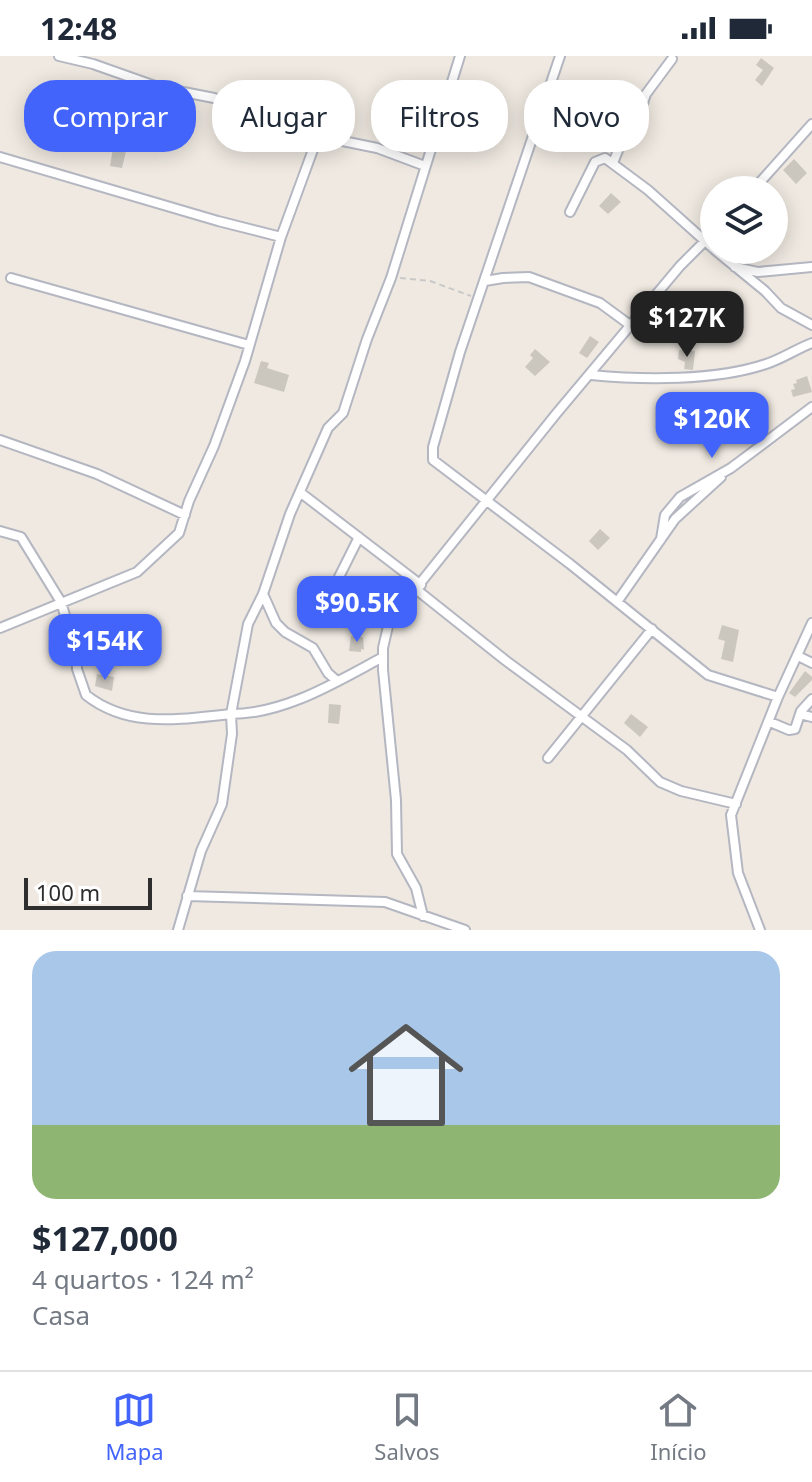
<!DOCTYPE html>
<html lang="pt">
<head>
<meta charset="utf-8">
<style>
  :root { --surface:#fff; --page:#f2f2f3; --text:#1f2937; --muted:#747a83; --line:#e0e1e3; --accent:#4264fb }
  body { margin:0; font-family:"Noto Sans",sans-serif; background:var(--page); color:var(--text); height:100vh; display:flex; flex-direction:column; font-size:30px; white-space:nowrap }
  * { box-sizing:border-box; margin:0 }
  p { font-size:26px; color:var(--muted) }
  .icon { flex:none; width:44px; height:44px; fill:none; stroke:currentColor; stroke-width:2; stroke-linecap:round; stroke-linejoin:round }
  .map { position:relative; height:874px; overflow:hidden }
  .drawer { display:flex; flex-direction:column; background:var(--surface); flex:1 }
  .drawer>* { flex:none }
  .banner { position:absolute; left:24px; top:24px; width:764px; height:72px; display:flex; gap:16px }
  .fabs { position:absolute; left:700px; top:120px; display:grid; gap:16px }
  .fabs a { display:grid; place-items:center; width:88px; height:88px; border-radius:50%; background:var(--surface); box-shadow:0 4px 20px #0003; font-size:40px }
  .scale { position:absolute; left:24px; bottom:20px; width:128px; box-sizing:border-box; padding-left:8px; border:4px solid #2e2e2e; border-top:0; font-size:22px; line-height:28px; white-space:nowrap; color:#2e2e2e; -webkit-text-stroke:6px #fff; paint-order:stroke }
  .price { position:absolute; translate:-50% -68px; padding:0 18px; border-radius:16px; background:var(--accent); color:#fff; font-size:26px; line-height:52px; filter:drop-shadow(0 2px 4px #0008) }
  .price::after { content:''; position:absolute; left:50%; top:48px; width:24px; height:18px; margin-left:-12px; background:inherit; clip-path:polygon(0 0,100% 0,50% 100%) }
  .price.selected { background:#222; color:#fff }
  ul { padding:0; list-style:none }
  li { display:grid; align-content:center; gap:16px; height:424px; padding:0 32px }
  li+li { border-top:2px solid var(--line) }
  li span { display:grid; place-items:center; height:248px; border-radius:24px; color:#555 }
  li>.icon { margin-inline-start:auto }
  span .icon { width:144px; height:144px; fill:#fffc; stroke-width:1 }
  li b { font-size:34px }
  .pill { padding:0 28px; border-radius:32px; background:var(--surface); box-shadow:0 4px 20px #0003; font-size:28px; line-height:72px }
  .pill.selected { background:var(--accent); color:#fff }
  .status { display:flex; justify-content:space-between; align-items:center; height:56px; padding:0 40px; background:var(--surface); direction:ltr }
  .status svg { height:22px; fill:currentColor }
  .tabs { display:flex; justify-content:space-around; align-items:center; height:112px; border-top:2px solid var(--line); background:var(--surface); font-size:22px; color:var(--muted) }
  .tabs a { display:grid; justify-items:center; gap:4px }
  .tabs .selected { color:var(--accent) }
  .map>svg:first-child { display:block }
  .building { fill:#cbc7bf }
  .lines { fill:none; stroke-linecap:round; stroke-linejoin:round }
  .street-casing { stroke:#b4b7c1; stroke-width:12 }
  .path { stroke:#c9c9c9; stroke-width:2; stroke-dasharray:6 4; stroke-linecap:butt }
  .street { stroke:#fff; stroke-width:8 }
</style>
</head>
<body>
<div class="status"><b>12:48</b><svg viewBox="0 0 49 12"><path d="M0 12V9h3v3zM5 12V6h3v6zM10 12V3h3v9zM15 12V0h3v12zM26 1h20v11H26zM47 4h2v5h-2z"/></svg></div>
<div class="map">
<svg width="812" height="874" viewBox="0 0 812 874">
  <rect width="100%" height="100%" fill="#efe9e1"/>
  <path class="building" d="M761,2L774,12L762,30L755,24L763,14L756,9Z
    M113,92L126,95L122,112L110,110Z
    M794,103L807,117L796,128L783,114Z
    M611,137L621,146L608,158L599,150Z
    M590,280L599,286L587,302L579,297Z
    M535,293L550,306L535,320L525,311L533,302L530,299Z
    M679,294L695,295L693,314L684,313L685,306L678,303Z
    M261,305L269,307L267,312L289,319L284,336L254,327Z
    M807,320L812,336L793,341L791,334L795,333L793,328L797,327L796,324Z
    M702,368H714V385H702Z
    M600,473L610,482L598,494L589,485Z
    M722,569L739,574L733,606L721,603L725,585L718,583Z
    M351,580L363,581L364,594L361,593V596L349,595Z
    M805,615L812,621V624L795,641L789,637Z
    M97,618L114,621L112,635L95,630Z
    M329,648L341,649L339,668L328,667Z
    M631,658L648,671L640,681L624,667Z"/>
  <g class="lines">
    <g class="street-casing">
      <path id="street" d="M59,0L93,8L158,31L214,42L318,80L377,92L425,110
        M560,0L460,296L433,391V404L570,508L708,619L778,641
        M0,101L218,165L281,181
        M613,107L619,92L636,68L646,38L672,3
        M753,134L812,68
        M570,156L595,106L605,102L648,134L714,193
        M715,194L765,235L781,252L812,269
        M735,211L758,216L812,211
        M11,222L249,289
        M485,225L503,222L529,221L600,247L630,269
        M591,319C643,324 716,325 766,308C782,303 796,293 812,287
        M0,384L97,418L185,459
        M301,437L421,529
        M0,475L21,481L61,546L69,573L76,586L77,613L86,639C129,673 180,663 231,658L248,568L263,538L290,458L328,372L343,357L367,283L391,222L460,0
        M661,483L665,459L680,441L731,412L812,351
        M337,525L359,481
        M417,534L505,604L627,694L660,726L681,735L736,748
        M263,538L276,567L285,576L313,592L328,617L337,625
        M617,546L675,463L721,421
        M0,572L137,516L179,477L189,445L214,390L245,305L281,181L318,80
        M798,600L812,607
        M800,658L812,661
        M770,666L789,674L795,673L801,655L812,643
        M548,702L652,573
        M187,840L385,846L465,874
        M423,860L416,832L397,798L396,744L383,614V592L389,566L556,358L680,210L714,176
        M178,874L201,795L222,748L232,678L231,658C285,658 336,626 383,601
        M760,874L738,817L731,759L778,641L812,567"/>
    </g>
    <path class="path" d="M400,222L430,225L471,240"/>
    <use href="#street" class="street"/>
  </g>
</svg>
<div class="fabs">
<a><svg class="icon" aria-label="layers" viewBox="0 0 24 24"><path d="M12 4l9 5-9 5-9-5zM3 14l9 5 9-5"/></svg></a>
</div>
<div class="scale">100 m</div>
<b class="price selected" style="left:687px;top:303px">$127K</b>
<b class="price" style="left:712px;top:404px">$120K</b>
<b class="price" style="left:357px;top:588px">$90.5K</b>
<b class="price" style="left:105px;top:626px">$154K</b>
<div class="banner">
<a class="pill selected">Comprar</a>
<a class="pill">Alugar</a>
<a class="pill">Filtros</a>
<a class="pill">Novo</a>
</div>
</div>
<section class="drawer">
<ul>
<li><span style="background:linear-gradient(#a9c7e8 70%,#8fb573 0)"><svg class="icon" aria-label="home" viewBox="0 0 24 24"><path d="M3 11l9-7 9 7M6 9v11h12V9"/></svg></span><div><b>$127,000</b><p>4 quartos · 124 m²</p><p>Casa</p></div></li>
</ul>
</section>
<nav class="tabs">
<a class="selected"><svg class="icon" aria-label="map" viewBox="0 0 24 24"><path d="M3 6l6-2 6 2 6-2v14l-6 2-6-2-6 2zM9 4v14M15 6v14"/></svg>Mapa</a>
<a><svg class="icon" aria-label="saved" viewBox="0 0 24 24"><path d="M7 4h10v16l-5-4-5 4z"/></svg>Salvos</a>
<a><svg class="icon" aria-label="home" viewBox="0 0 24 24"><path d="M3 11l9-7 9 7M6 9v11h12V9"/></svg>Início</a>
</nav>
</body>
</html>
